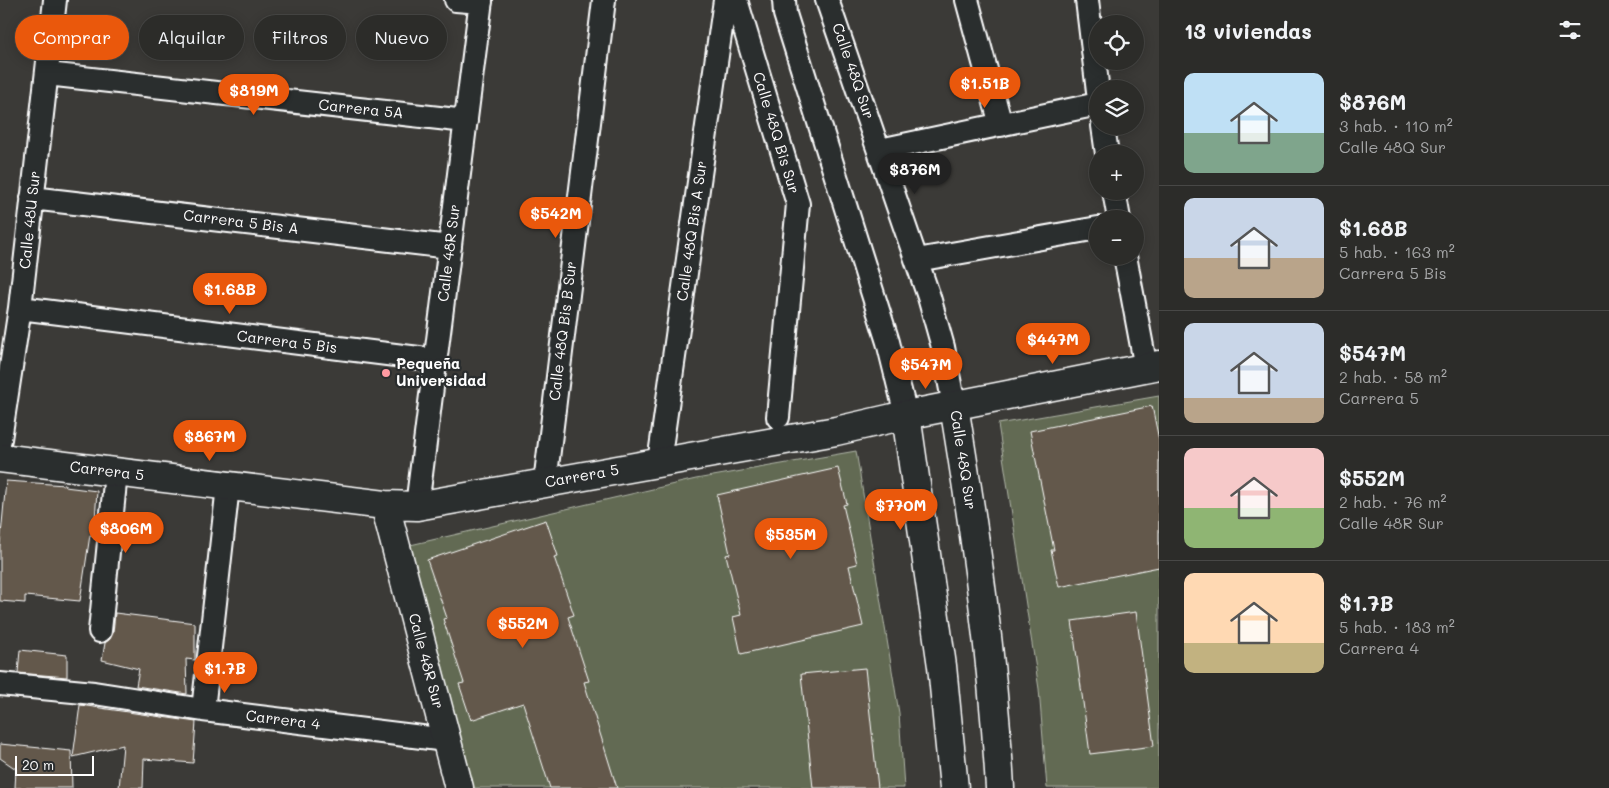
<!DOCTYPE html>
<html lang="es">
<head>
<meta charset="utf-8">
<style>
  :root { --surface:#2c2c29; --page:#383835; --text:#f1f3f6; --muted:#a6a7a8; --line:#484846; --accent:#ea580c }
  body { margin:0; font-family:Mali,sans-serif; background:var(--page); color:var(--text); height:100vh; display:flex; flex-direction:column; font-size:19px; white-space:nowrap }
  * { box-sizing:border-box; margin:0 }
  p { font-size:16px; color:var(--muted) }
  .icon { flex:none; width:28px; height:28px; fill:none; stroke:currentColor; stroke-width:2; stroke-linecap:round; stroke-linejoin:round }
  .map { position:relative; flex:1; overflow:hidden }
  .panel { display:flex; flex-direction:column; background:var(--surface); width:450px }
  .panel>* { flex:none }
  .hud { position:absolute; left:15px; top:15px; width:475px; height:45px; display:flex; gap:10px }
  .buttons { position:absolute; left:1089px; top:15px; display:grid; gap:10px }
  .buttons a { display:grid; place-items:center; width:55px; height:55px; border-radius:50%; background:var(--surface); box-shadow:0 2px 12px #0003,0 0 0 1px var(--line); font-size:25px }
  .scale { position:absolute; left:15px; bottom:12px; width:79px; box-sizing:border-box; padding-left:5px; border:2px solid #fff; border-top:0; font-size:14px; line-height:18px; white-space:nowrap; color:#fff; -webkit-text-stroke:4px #2a2d2e; paint-order:stroke }
  .price { position:absolute; translate:-50% -42px; padding:0 11px; border-radius:18px; background:var(--accent); color:#fff; font-size:16px; line-height:32px; filter:drop-shadow(0 1px 2px #0008) }
  .price::after { content:''; position:absolute; left:50%; top:30px; width:15px; height:11px; margin-left:-8px; background:inherit; clip-path:polygon(0 0,100% 0,50% 100%) }
  .price.current { background:#222; color:#fff }
  ul { padding:0; list-style:none }
  li { display:flex; align-items:center; gap:15px; height:125px; padding:0 25px }
  li+li { border-top:1px solid var(--line) }
  li span { display:grid; place-items:center; flex:none; width:140px; height:100px; border-radius:10px; color:#555 }
  li>.icon { margin-inline-start:auto }
  span .icon { width:60px; height:60px; fill:#fffc; stroke-width:1 }
  li b { font-size:21px }
  h2 { display:flex; justify-content:space-between; align-items:center; height:60px; padding:0 25px; font-size:21px }
  .pill { padding:0 18px; border-radius:22px; background:var(--surface); box-shadow:0 2px 12px #0003,0 0 0 1px var(--line); font-size:18px; line-height:45px }
  .pill.current { background:var(--accent); color:#fff }
  main { display:flex; flex:1; min-height:0 }
  .map>svg:first-child { display:block }
  .green { fill:#626b52; stroke:#b0b5a8 }
  .building { fill:#64594b; stroke:#fff }
  .lines { fill:none; stroke-linecap:round; stroke-linejoin:round }
  .street-casing { stroke:#fff; stroke-width:26 }
  .secondary-casing { stroke:#fff; stroke-width:31 }
  .street { stroke:#2a2d2e; stroke-width:22 }
  .secondary { stroke:#2a2d2e; stroke-width:28 }
  .poi-dot { fill:#ff9aa2; stroke:#2a2d2e; stroke-width:2 }
  .labels { text-anchor:middle; stroke-width:4.5; stroke-linejoin:round; paint-order:stroke }
  .street-label { font-size:15px; fill:#fff; stroke:#2a2d2e }
  .poi-label { font-size:15px; font-weight:bold; fill:#fff; stroke:#2a2d2e; text-anchor:start }
</style>
</head>
<body>
<main>
<div class="map">
<svg width="1159" height="788" viewBox="0 0 1159 788">
  <rect width="100%" height="100%" fill="#3b3a37"/>
  <filter id="ink" filterUnits="userSpaceOnUse"><feTurbulence type="fractalNoise" baseFrequency=".02" numOctaves="2"/><feDisplacementMap in="SourceGraphic" scale="10" xChannelSelector="R" yChannelSelector="G"/><feConvolveMatrix kernelMatrix="1 2 1 2 8 2 1 2 1" color-interpolation-filters="sRGB"/></filter>
  <g filter="url(#ink)">
    <path class="green" d="M1159,396V788H1047L1039,689L998,424Z
      M856,451L899,713L904,788H472L406,546L696,479Z"/>
    <path class="building" d="M1152,406L1159,440V567L1059,587L1051,550H1054L1030,431Z
      M838,468L847,504L843,505L857,564L849,566L863,626L741,654L733,617L741,615L726,555L730,554L717,495Z
      M6,481L65,485V487L97,491L94,535H90L80,601L25,596V603L0,601V546Z
      M546,520L558,556L554,557L574,615L568,617L589,681L584,682L617,788H550L523,703L471,720L459,684L464,683L443,619L447,618L427,560Z
      M1136,612L1154,746L1090,754L1072,621Z
      M115,613L195,623V660L186,659L187,694L136,686L139,669L102,660L105,643L110,639L113,633Z
      M20,650L67,655V677L18,673Z
      M865,668L878,788H813L801,674Z
      M80,705L196,722L193,763L144,759L143,788H119L123,745L73,757Z
      M0,744L71,751L72,788H15L16,769L0,758Z"/>
    <g class="lines">
      <g class="street-casing">
        <path id="street" d="M456,0L481,2
          M736,0L798,204L778,417
          M784,0L785,14L888,342L906,415
          M827,0L929,297L943,347L954,406
          M967,0L1001,125
          M1087,0L1098,92
          M47,74L466,121
          M1103,126L1107,154
          M880,150L1098,104
          M1114,191L1119,219
          M32,198L450,247
          M1125,256L1146,368
          M917,260L1098,228
          M20,308L435,360
          M0,439L20,308L55,0
          M659,462L725,0
          M545,483L604,0
          M417,506L481,0
          M100,631L116,473
          M0,684L94,693L203,710L446,740
          M203,710L228,486"/>
      </g>
      <g class="secondary-casing">
        <path id="secondary" d="M954,406C975,533 993,660 1000,788
          M906,415L942,666L954,788
          M0,458L385,505L417,506L836,431L906,415L1159,365
          M385,505L459,788"/>
      </g>
      <use href="#street" class="street"/>
      <use href="#secondary" class="secondary"/>
    </g>
  </g>
  <circle class="poi-dot" cx="386" cy="373" r="5"/>
  <g class="labels">
    <g class="street-label">
      <text transform="translate(853 71) rotate(71)" y="5">Calle 48Q Sur</text>
      <text transform="translate(361 109) rotate(6)" y="5">Carrera 5A</text>
      <text transform="translate(776 133) rotate(73)" y="5">Calle 48Q Bis Sur</text>
      <text transform="translate(30 220) rotate(-84)" y="5">Calle 48U Sur</text>
      <text transform="translate(241 222) rotate(7)" y="5">Carrera 5 Bis A</text>
      <text transform="translate(692 231) rotate(-82)" y="5">Calle 48Q Bis A Sur</text>
      <text transform="translate(449 253) rotate(-83)" y="5">Calle 48R Sur</text>
      <text transform="translate(563 331) rotate(-83)" y="5">Calle 48Q Bis B Sur</text>
      <text transform="translate(287 342) rotate(7)" y="5">Carrera 5 Bis</text>
      <text transform="translate(963 460) rotate(81)" y="5">Calle 48Q Sur</text>
      <text transform="translate(107 471) rotate(7)" y="5">Carrera 5</text>
      <text transform="translate(582 476) rotate(-10)" y="5">Carrera 5</text>
      <text transform="translate(426 661) rotate(75)" y="5">Calle 48R Sur</text>
      <text transform="translate(283 720) rotate(7)" y="5">Carrera 4</text>
    </g>
    <g class="poi-label">
      <text x="396" y="369">Pequeña<tspan x="396" dy="17">Universidad</tspan></text>
    </g>
  </g>
</svg>
<div class="buttons">
<a><svg class="icon" aria-label="locate" viewBox="0 0 24 24"><circle cx="12" cy="12" r="6"/><path d="M12 2v4M12 18v4M2 12h4M18 12h4"/></svg></a>
<a><svg class="icon" aria-label="layers" viewBox="0 0 24 24"><path d="M12 4l9 5-9 5-9-5zM3 14l9 5 9-5"/></svg></a>
<a>+</a>
<a>−</a>
</div>
<div class="scale">20 m</div>
<b class="price" style="left:985px;top:109px">$1.51B</b>
<b class="price" style="left:254px;top:116px">$819M</b>
<b class="price current" style="left:915px;top:195px">$876M</b>
<b class="price" style="left:556px;top:239px">$542M</b>
<b class="price" style="left:230px;top:315px">$1.68B</b>
<b class="price" style="left:1053px;top:365px">$447M</b>
<b class="price" style="left:926px;top:390px">$547M</b>
<b class="price" style="left:210px;top:462px">$867M</b>
<b class="price" style="left:901px;top:531px">$770M</b>
<b class="price" style="left:126px;top:554px">$806M</b>
<b class="price" style="left:791px;top:560px">$535M</b>
<b class="price" style="left:523px;top:649px">$552M</b>
<b class="price" style="left:225px;top:694px">$1.7B</b>
<div class="hud">
<a class="pill current">Comprar</a>
<a class="pill">Alquilar</a>
<a class="pill">Filtros</a>
<a class="pill">Nuevo</a>
</div>
</div>
<section class="panel">
<h2>13 viviendas<svg class="icon" aria-label="filters" viewBox="0 0 24 24"><path d="M4 7h16M4 17h16"/><circle cx="9" cy="7" r="2"/><circle cx="15" cy="17" r="2"/></svg></h2>
<ul>
<li><span style="background:linear-gradient(#bfe0f5 60%,#7fa58c 0)"><svg class="icon" aria-label="home" viewBox="0 0 24 24"><path d="M3 11l9-7 9 7M6 9v11h12V9"/></svg></span><div><b>$876M</b><p>3 hab. · 110 m²</p><p>Calle 48Q Sur</p></div></li>
<li><span style="background:linear-gradient(#c9d6e8 60%,#b9a48a 0)"><svg class="icon" aria-label="home" viewBox="0 0 24 24"><path d="M3 11l9-7 9 7M6 9v11h12V9"/></svg></span><div><b>$1.68B</b><p>5 hab. · 163 m²</p><p>Carrera 5 Bis</p></div></li>
<li><span style="background:linear-gradient(#c9d6e8 75%,#b9a48a 0)"><svg class="icon" aria-label="home" viewBox="0 0 24 24"><path d="M3 11l9-7 9 7M6 9v11h12V9"/></svg></span><div><b>$547M</b><p>2 hab. · 58 m²</p><p>Carrera 5</p></div></li>
<li><span style="background:linear-gradient(#f6c9c9 60%,#8fb573 0)"><svg class="icon" aria-label="home" viewBox="0 0 24 24"><path d="M3 11l9-7 9 7M6 9v11h12V9"/></svg></span><div><b>$552M</b><p>2 hab. · 76 m²</p><p>Calle 48R Sur</p></div></li>
<li><span style="background:linear-gradient(#ffd9b3 70%,#c2b280 0)"><svg class="icon" aria-label="home" viewBox="0 0 24 24"><path d="M3 11l9-7 9 7M6 9v11h12V9"/></svg></span><div><b>$1.7B</b><p>5 hab. · 183 m²</p><p>Carrera 4</p></div></li>
</ul>
</section>
</main>
</body>
</html>
